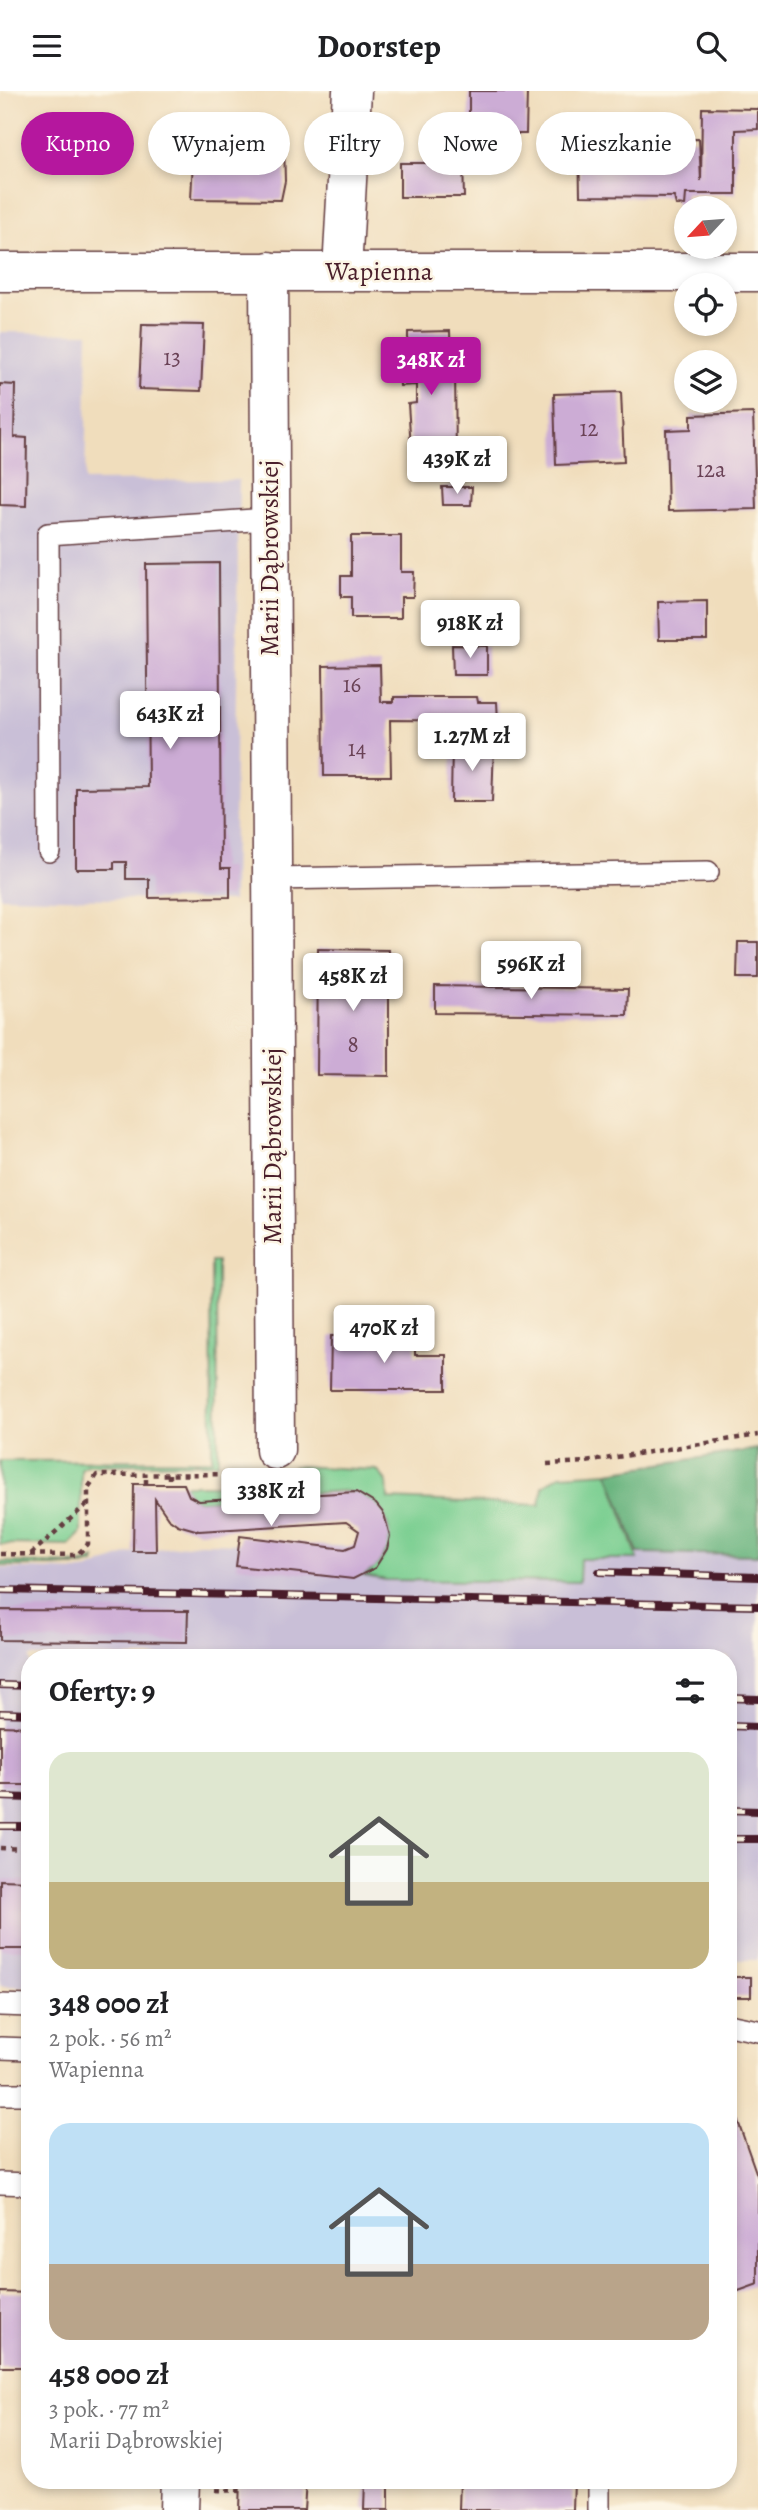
<!DOCTYPE html>
<html lang="pl">
<head>
<meta charset="utf-8">
<style>
  :root { --surface:#fff; --page:#f2f2f2; --text:#202124; --muted:#757577; --accent:#b5179e }
  body { margin:0; font-family:Alegreya,serif; background:var(--page); color:var(--text); height:100vh; display:flex; flex-direction:column; font-size:26px; white-space:nowrap }
  * { box-sizing:border-box; margin:0 }
  p { font-size:23px; color:var(--muted) }
  .icon { flex:none; width:38px; height:38px; fill:none; stroke:currentColor; stroke-width:2; stroke-linecap:round; stroke-linejoin:round }
  .map { position:relative; flex:1; overflow:hidden }
  .details { position:absolute; left:21px; top:1558px; width:716px; height:840px; display:flex; flex-direction:column; background:var(--surface); border-radius:28px; box-shadow:0 4px 10px #0003 }
  .details>* { flex:none }
  .guide { position:absolute; left:21px; top:21px; width:718px; height:63px; display:flex; gap:14px }
  .needle { width:46px; rotate:244deg }
  .buttons { position:absolute; left:674px; top:105px; display:grid; gap:14px }
  .buttons a { display:grid; place-items:center; width:63px; height:63px; border-radius:50%; background:var(--surface); box-shadow:0 4px 10px #0003; font-size:35px }
  .price { position:absolute; translate:-50% -60px; padding:0 16px; border-radius:7px; background:#fff; color:#222; font-size:23px; line-height:46px; filter:drop-shadow(0 2px 4px #0008) }
  .price::after { content:''; position:absolute; left:50%; top:42px; width:21px; height:16px; margin-left:-10px; background:inherit; clip-path:polygon(0 0,100% 0,50% 100%) }
  .price.on { background:var(--accent); color:#fff }
  ul { padding:0; list-style:none }
  li { display:grid; align-content:center; gap:14px; height:371px; padding:0 28px }
  li span { display:grid; place-items:center; height:217px; border-radius:21px; color:#555 }
  li>.icon { margin-inline-start:auto }
  span .icon { width:126px; height:126px; fill:#fffc; stroke-width:1 }
  li b { font-size:30px }
  h2 { display:flex; justify-content:space-between; align-items:center; height:84px; padding:0 28px; font-size:30px }
  .pill { padding:0 24px; border-radius:32px; background:var(--surface); box-shadow:0 4px 10px #0003; font-size:24px; line-height:63px }
  .pill.on { background:var(--accent); color:#fff }
  header { display:flex; justify-content:space-between; align-items:center; height:91px; padding:0 28px; background:var(--surface); font-size:32px; font-weight:700 }
  .map>svg:first-child { display:block }
  .industrial { fill:#c9bfd7 }
  .green { fill:#7ccf92; stroke:#63775e; stroke-width:2 }
  .forest { fill:#65b27c; stroke:#586854; stroke-width:2 }
  .building { fill:#ccacd5 }
  .lines { fill:none; stroke-linecap:round; stroke-linejoin:round }
  .service-casing { stroke:#633c41; stroke-width:24 }
  .minor-casing { stroke:#633c41; stroke-width:41 }
  .path { stroke:#633c41; stroke-width:4.5; stroke-dasharray:5 5; stroke-linecap:butt }
  .service { stroke:#fff; stroke-width:21 }
  .minor { stroke:#fff; stroke-width:38 }
  .rail-casing { stroke:#4a1f2b; stroke-width:8 }
  .rail { stroke:#fcf5e5; stroke-width:5; stroke-dasharray:16; stroke-linecap:butt }
  .labels { text-anchor:middle; stroke-width:5; stroke-linejoin:round; paint-order:stroke }
  .number-label { font-size:23px; fill:#6a4256 }
  .street-label { font-size:26px; fill:#4a1f2b; stroke:#fcf5e5 }
</style>
</head>
<body>
<header><svg class="icon" aria-label="menu" viewBox="0 0 24 24"><path d="M4 6h16M4 12h16M4 18h16"/></svg>Doorstep<svg class="icon" aria-label="search" viewBox="0 0 24 24"><circle cx="10" cy="10" r="6"/><path d="M15 15l6 6"/></svg></header>
<div class="map">
<svg width="758" height="2419" viewBox="0 0 758 2419">
  <rect width="100%" height="100%" fill="#fcf5e5"/>
  <filter id="ink" filterUnits="userSpaceOnUse"><feTurbulence type="fractalNoise" baseFrequency=".0143" numOctaves="2"/><feDisplacementMap in="SourceGraphic" scale="14" xChannelSelector="R" yChannelSelector="G"/><feConvolveMatrix kernelMatrix="1 2 1 2 8 2 1 2 1" color-interpolation-filters="sRGB"/></filter>
  <filter id="wash" filterUnits="userSpaceOnUse"><feTurbulence type="fractalNoise" baseFrequency=".00686" numOctaves="4" result="noise"/><feDisplacementMap in="SourceGraphic" scale="28" xChannelSelector="R" yChannelSelector="G"/><feGaussianBlur stdDeviation="1.57" result="paint"/><feColorMatrix in="noise" values="0 0 0 0 0 0 0 0 0 0 0 0 0 0 0 0 0 1.4 0 .05"/><feComposite in="paint" operator="in"/></filter>
  <g filter="url(#wash)">
    <rect width="100%" height="100%" fill="#f0ddbc"/>
    <path class="industrial" d="M0,241L88,242L85,390L239,389L233,810L0,806Z
      M200,1452L758,1464V1869H734L728,1854V1566H30V1896L0,1895V1477L83,1480L134,1461Z"/>
    <path class="green" d="M211,1171H217L218,1372L87,1374L81,1378V1442L69,1454L0,1453V1370L212,1369Z
      M295,1375L377,1379L387,1391L388,1408L540,1414L543,1395L560,1384L608,1381L638,1468H580L579,1491L386,1489L364,1485C406,1457 392,1406 343,1400L199,1410L189,1405L184,1394H259Z
      M95,1468L94,1472L83,1475H0V1471L82,1473Z"/>
    <path class="forest" d="M758,1358V1464L638,1462L608,1381Z"/>
    <g id="blocks">
      <path class="building" d="M469,0H527L526,43H469Z
        M702,17L758,18V38L736,39V103H686L685,115L676,114L674,106L580,105L579,50L598,48L600,41L614,42L615,49L699,48L701,90Z
        M194,49L284,53L285,90L281,109L191,108Z
        M400,72H463L464,106H400Z
        M142,233L204,234L201,300L139,298Z
        M450,240L451,277H455L456,369L412,371L408,313L416,312V294L400,295L399,278H408V241Z
        M0,293L15,294L14,346L27,347L26,415L0,414Z
        M621,301L624,371L556,374L554,303Z
        M753,322L756,418L668,420L666,339L691,338V324Z
        M442,396H472L471,414H443Z
        M351,445H401V481H414L413,506H401V527H351V506H341V485H351Z
        M219,472L221,777H230V806L149,807V788H126V771H114V778H76V697L148,696L146,473Z
        M707,510V549H659L658,511Z
        M452,554L487,555V584H453Z
        M380,574L381,611H394V606H477L478,611H497L498,630L390,629L391,685H324L323,575Z
        M452,653L494,654L492,711H451Z
        M738,851H758V887H737Z
        M318,858L389,859V985L317,984Z
        M435,895L628,898L627,924L435,922Z
        M331,1245H415V1264H446V1299H330Z
        M134,1393H184L189,1405L199,1410L356,1401L376,1413L384,1423L390,1445L387,1458L375,1477L353,1488L236,1475L240,1445L345,1458L355,1454L359,1440L346,1431L199,1440L178,1434L168,1427L155,1408L156,1460H133Z
        M0,1519L188,1520L187,1551L0,1549Z
        M0,1635L30,1636V1694H0Z
        M0,1789L30,1790V1858H0Z
        M730,1886H751V1906H730Z
        M728,2002L758,2087V2193L733,2202L728,2186Z
        M0,2201L30,2202V2276H0Z
        M240,2389H306L304,2419H239Z
        M365,2389H389V2419H364Z
        M460,2389H574L573,2419H459Z"/>
    </g>
  </g>
  <g filter="url(#ink)">
    <use href="#blocks" fill-opacity="0" stroke="#633c41" stroke-width="2"/>
    <g class="lines">
      <g class="service-casing">
        <path id="service" d="M49,760L48,443L268,428
          M270,788L708,781
          M0,1914L30,1915
          M728,1934L758,1940
          M0,1957L30,1958
          M0,2003H30
          M0,2092L30,2093
          M599,2419V2389"/>
      </g>
      <g class="minor-casing">
        <path id="minor" d="M269,180L275,1359
          M342,180L352,0
          M0,181H758
          M179,2419L180,2389"/>
      </g>
      <path class="path" d="M547,1373L585,1371L758,1344
        M169,1383V1393
        M146,1393V1383
        M0,1463L77,1464L88,1453V1397L97,1384L244,1383
        M31,1463L87,1413
        M0,1757L30,1758
        M216,2399L240,2400"/>
      <use href="#service" class="service"/>
      <use href="#minor" class="minor"/>
      <g class="rail-casing">
        <path id="rail" d="M599,1481L758,1486
          M0,1499L758,1515
          M0,1594L30,1595
          M728,1607L758,1608
          M0,1622L30,1623
          M728,1635L758,1636
          M0,1706L30,1707
          M728,1719L758,1720
          M0,1735H30
          M728,1748H758"/>
      </g>
      <use href="#rail" class="rail"/>
    </g>
  </g>
  <g class="labels">
    <g class="number-label">
      <text x="172" y="274">13</text>
      <text x="589" y="345">12</text>
      <text x="711" y="386">12a</text>
      <text x="352" y="601">16</text>
      <text x="357" y="665">14</text>
      <text x="353" y="961">8</text>
    </g>
    <g class="street-label">
      <text x="379" y="189">Wapienna</text>
      <text transform="translate(269 467) rotate(-90)" y="9">Marii Dąbrowskiej</text>
      <text transform="translate(272 1055) rotate(-90)" y="9">Marii Dąbrowskiej</text>
    </g>
  </g>
</svg>
<div class="buttons">
<a><svg class="needle" viewBox="-14 -14 28 28"><path d="M0-13l5 13h-10z" fill="#e53935"/><path d="M0 13l5-13h-10z" fill="#757577"/></svg></a>
<a><svg class="icon" aria-label="locate" viewBox="0 0 24 24"><circle cx="12" cy="12" r="6"/><path d="M12 2v4M12 18v4M2 12h4M18 12h4"/></svg></a>
<a><svg class="icon" aria-label="layers" viewBox="0 0 24 24"><path d="M12 4l9 5-9 5-9-5zM3 14l9 5 9-5"/></svg></a>
</div>
<b class="price on" style="left:431px;top:306px">348K zł</b>
<b class="price" style="left:457px;top:405px">439K zł</b>
<b class="price" style="left:470px;top:569px">918K zł</b>
<b class="price" style="left:170px;top:660px">643K zł</b>
<b class="price" style="left:472px;top:682px">1.27M zł</b>
<b class="price" style="left:531px;top:910px">596K zł</b>
<b class="price" style="left:353px;top:922px">458K zł</b>
<b class="price" style="left:384px;top:1274px">470K zł</b>
<b class="price" style="left:271px;top:1437px">338K zł</b>
<div class="guide">
<a class="pill on">Kupno</a>
<a class="pill">Wynajem</a>
<a class="pill">Filtry</a>
<a class="pill">Nowe</a>
<a class="pill">Mieszkanie</a>
</div>
<section class="details">
<h2>Oferty: 9<svg class="icon" aria-label="filters" viewBox="0 0 24 24"><path d="M4 7h16M4 17h16"/><circle cx="9" cy="7" r="2"/><circle cx="15" cy="17" r="2"/></svg></h2>
<ul>
<li><span style="background:linear-gradient(#dfe7d0 60%,#c2b280 0)"><svg class="icon" aria-label="home" viewBox="0 0 24 24"><path d="M3 11l9-7 9 7M6 9v11h12V9"/></svg></span><div><b>348 000 zł</b><p>2 pok. · 56 m²</p><p>Wapienna</p></div></li>
<li><span style="background:linear-gradient(#bfe0f5 65%,#b9a48a 0)"><svg class="icon" aria-label="home" viewBox="0 0 24 24"><path d="M3 11l9-7 9 7M6 9v11h12V9"/></svg></span><div><b>458 000 zł</b><p>3 pok. · 77 m²</p><p>Marii Dąbrowskiej</p></div></li>
</ul>
</section>
</div>
</body>
</html>
